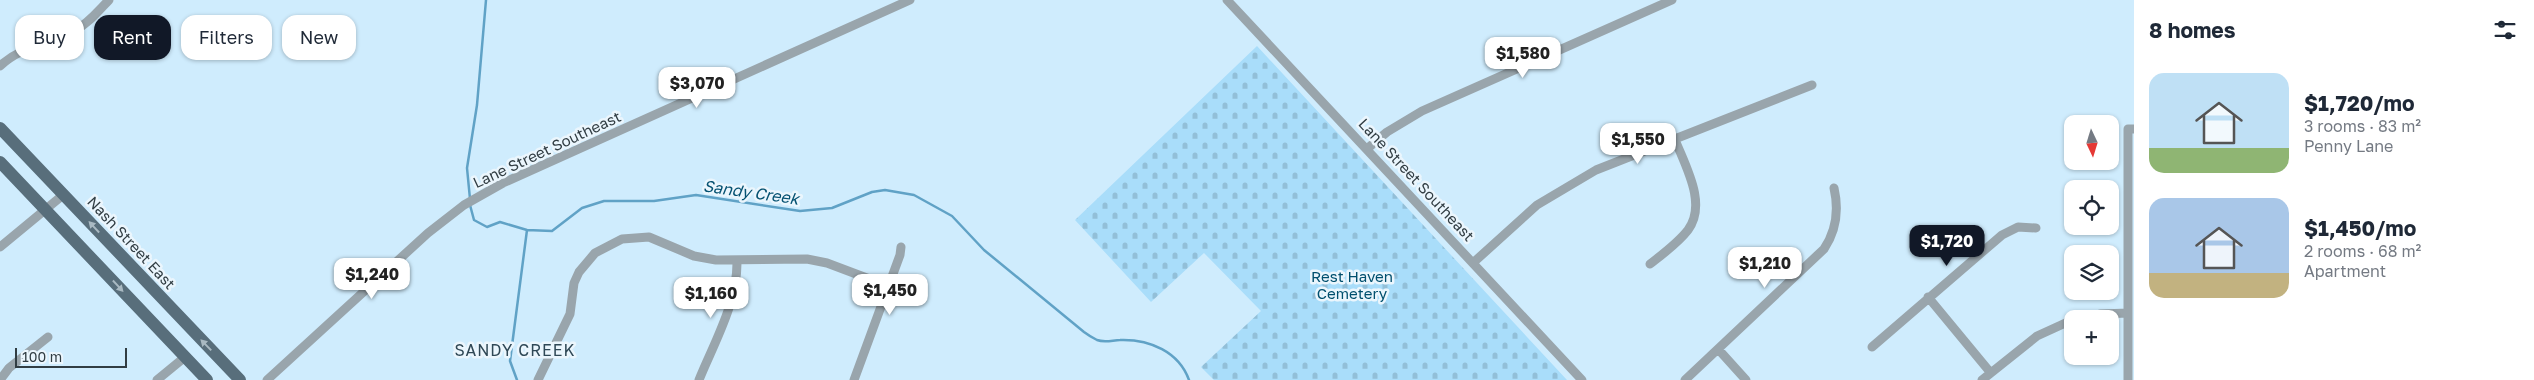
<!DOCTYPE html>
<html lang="en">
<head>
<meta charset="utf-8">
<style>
  :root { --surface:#fff; --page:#f2f2f3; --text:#1f2937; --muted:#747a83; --accent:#111827 }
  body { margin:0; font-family:"Golos Text",sans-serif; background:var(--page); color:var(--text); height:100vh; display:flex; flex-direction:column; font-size:19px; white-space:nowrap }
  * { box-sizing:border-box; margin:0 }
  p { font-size:16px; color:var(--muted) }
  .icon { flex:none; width:28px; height:28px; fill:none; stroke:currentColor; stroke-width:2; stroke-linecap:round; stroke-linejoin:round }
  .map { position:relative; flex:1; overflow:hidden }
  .drawer { display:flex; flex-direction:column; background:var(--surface); width:400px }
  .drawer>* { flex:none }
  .guide { position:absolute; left:15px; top:15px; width:475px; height:45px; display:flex; gap:10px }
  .needle { width:32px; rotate:176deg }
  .fabs { position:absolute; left:2064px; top:115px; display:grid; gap:10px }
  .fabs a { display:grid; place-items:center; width:55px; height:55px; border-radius:10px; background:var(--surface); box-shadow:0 1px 4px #0004; font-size:25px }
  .scale { position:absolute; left:15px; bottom:12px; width:112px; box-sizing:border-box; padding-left:5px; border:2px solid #313d43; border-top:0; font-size:14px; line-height:18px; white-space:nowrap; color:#313d43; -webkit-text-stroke:4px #ebf6fd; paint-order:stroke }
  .price { position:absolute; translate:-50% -42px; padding:0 11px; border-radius:10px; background:#fff; color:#222; font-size:16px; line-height:32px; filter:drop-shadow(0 1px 2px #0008) }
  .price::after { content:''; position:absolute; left:50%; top:30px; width:15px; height:11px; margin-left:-8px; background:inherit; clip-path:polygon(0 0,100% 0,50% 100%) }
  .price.selected { background:var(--accent); color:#fff }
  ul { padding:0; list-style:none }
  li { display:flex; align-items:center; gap:15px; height:125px; padding:0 15px }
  li span { display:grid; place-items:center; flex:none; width:140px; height:100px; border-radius:15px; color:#555 }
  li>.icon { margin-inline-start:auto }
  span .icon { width:60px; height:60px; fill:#fffc; stroke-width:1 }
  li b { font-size:21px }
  h2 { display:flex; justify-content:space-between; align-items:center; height:60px; padding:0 15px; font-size:21px }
  .chip { padding:0 18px; border-radius:15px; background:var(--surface); box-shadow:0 1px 4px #0004; font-size:18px; line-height:45px }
  .chip.selected { background:var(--accent); color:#fff }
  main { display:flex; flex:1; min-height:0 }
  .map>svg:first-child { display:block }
  .cemetery { fill:url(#cemetery-stones) }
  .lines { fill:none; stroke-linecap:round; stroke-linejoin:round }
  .stream { stroke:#60a2c6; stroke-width:2.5 }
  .street { stroke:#99a5ac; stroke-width:9 }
  .primary { stroke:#586e7b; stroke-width:12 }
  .oneway { fill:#a9b9c2 }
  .labels { text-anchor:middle; stroke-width:5; stroke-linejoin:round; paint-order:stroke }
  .street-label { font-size:15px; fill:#313d43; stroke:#ebf6fd }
  .park-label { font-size:15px; fill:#004f6e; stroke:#ebf6fd }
  .water-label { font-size:16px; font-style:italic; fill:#065272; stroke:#ebf6fd }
  .neighbourhood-label { font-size:16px; letter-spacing:1px; fill:#2f4856; stroke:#ebf6fd }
</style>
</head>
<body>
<main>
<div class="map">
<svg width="2134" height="380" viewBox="0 0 2134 380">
  <defs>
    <pattern id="cemetery-stones" width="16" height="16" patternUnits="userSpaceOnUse" patternTransform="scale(1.25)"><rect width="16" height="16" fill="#a9ddfa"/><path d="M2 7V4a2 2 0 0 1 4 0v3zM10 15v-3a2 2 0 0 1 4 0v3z" fill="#92bfd8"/></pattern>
  </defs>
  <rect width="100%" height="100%" fill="#cfecfd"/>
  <path class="cemetery" d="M1257,46L1567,380H1214L1201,367L1261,311L1204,253L1151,302L1075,220Z"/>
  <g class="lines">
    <path class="stream" d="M470,199L467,168L477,105L486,0
      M470,205L474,220L487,227L500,222L527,230L552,231L582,208L604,201H654L696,195L800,211L832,208L872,192L885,190L914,195L952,216L984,250L1084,332C1088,335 1093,338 1097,340C1105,343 1113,340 1120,340C1150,339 1179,352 1189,380
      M517,380L510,361L527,230"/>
    <path class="street" d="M1227,0L1582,380
      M0,66C22,45 49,45 74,31C88,24 98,11 109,0
      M1368,148L1387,132L1422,111L1672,0
      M0,247L63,195
      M1474,262L1537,205L1596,170L1812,85
      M1650,264C1663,254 1678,243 1688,230C1708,203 1684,164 1674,137
      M1928,297L1990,372
      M2078,319L2101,314L2128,313
      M1872,347L2002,235L2018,227L2036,228
      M1718,349L1746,380
      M0,380L9,368L48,337
      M157,380L185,357
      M267,380L428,233L464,205L503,183L910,0
      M538,380L570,314L574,283L579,272L595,253L622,239L649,237L694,256L716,260L807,259L827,263L888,286
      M699,380C714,343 738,302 737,260
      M854,380L900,255L901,247
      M1685,380L1824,249C1836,231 1839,210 1834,188
      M1982,380L2037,336L2072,320
      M2128,380V129H2134"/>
    <path class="primary" d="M0,128L240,380
      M0,162L207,380"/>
  </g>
  <defs><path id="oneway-solid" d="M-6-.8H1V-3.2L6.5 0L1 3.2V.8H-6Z" transform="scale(1.25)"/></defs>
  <g class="oneway">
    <use href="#oneway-solid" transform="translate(94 227) rotate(-133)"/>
    <use href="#oneway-solid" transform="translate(118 286) rotate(47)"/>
    <use href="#oneway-solid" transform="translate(206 345) rotate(-134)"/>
  </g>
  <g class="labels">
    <g class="street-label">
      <text transform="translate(547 150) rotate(-25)" y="5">Lane Street Southeast</text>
      <text transform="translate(1416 180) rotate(47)" y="5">Lane Street Southeast</text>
      <text transform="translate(131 243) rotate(47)" y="5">Nash Street East</text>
    </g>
    <g class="park-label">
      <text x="1352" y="282">Rest Haven<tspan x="1352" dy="17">Cemetery</tspan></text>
    </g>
    <g class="water-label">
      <text transform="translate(751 192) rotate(8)" y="6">Sandy Creek</text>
    </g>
    <g class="neighbourhood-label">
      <text x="515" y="356">SANDY CREEK</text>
    </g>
  </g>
</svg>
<div class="fabs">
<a><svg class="needle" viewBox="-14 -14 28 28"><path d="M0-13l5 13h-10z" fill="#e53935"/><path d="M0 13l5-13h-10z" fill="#747a83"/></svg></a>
<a><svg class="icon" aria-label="locate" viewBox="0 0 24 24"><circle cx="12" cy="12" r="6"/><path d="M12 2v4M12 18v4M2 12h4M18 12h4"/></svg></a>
<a><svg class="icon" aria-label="layers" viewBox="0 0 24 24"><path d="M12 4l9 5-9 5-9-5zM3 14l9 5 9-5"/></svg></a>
<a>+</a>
</div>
<div class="scale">100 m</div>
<b class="price" style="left:1523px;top:79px">$1,580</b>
<b class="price" style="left:697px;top:109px">$3,070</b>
<b class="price" style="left:1638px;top:165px">$1,550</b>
<b class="price selected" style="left:1947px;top:267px">$1,720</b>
<b class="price" style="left:1765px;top:289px">$1,210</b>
<b class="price" style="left:372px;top:300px">$1,240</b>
<b class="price" style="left:890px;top:316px">$1,450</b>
<b class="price" style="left:711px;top:319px">$1,160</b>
<div class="guide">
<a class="chip">Buy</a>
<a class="chip selected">Rent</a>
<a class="chip">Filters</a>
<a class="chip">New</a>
</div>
</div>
<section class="drawer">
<h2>8 homes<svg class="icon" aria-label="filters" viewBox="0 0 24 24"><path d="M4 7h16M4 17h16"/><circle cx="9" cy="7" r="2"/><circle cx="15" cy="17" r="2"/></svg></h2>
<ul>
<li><span style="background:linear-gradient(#bfe0f5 75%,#8fb573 0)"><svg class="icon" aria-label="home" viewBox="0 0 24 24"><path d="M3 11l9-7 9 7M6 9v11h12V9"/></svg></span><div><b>$1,720/mo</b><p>3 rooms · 83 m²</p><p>Penny Lane</p></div></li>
<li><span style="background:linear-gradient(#a9c7e8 75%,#c2b280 0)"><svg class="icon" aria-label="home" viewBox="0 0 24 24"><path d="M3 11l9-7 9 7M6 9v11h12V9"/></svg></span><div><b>$1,450/mo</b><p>2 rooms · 68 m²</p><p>Apartment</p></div></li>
</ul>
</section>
</main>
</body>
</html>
